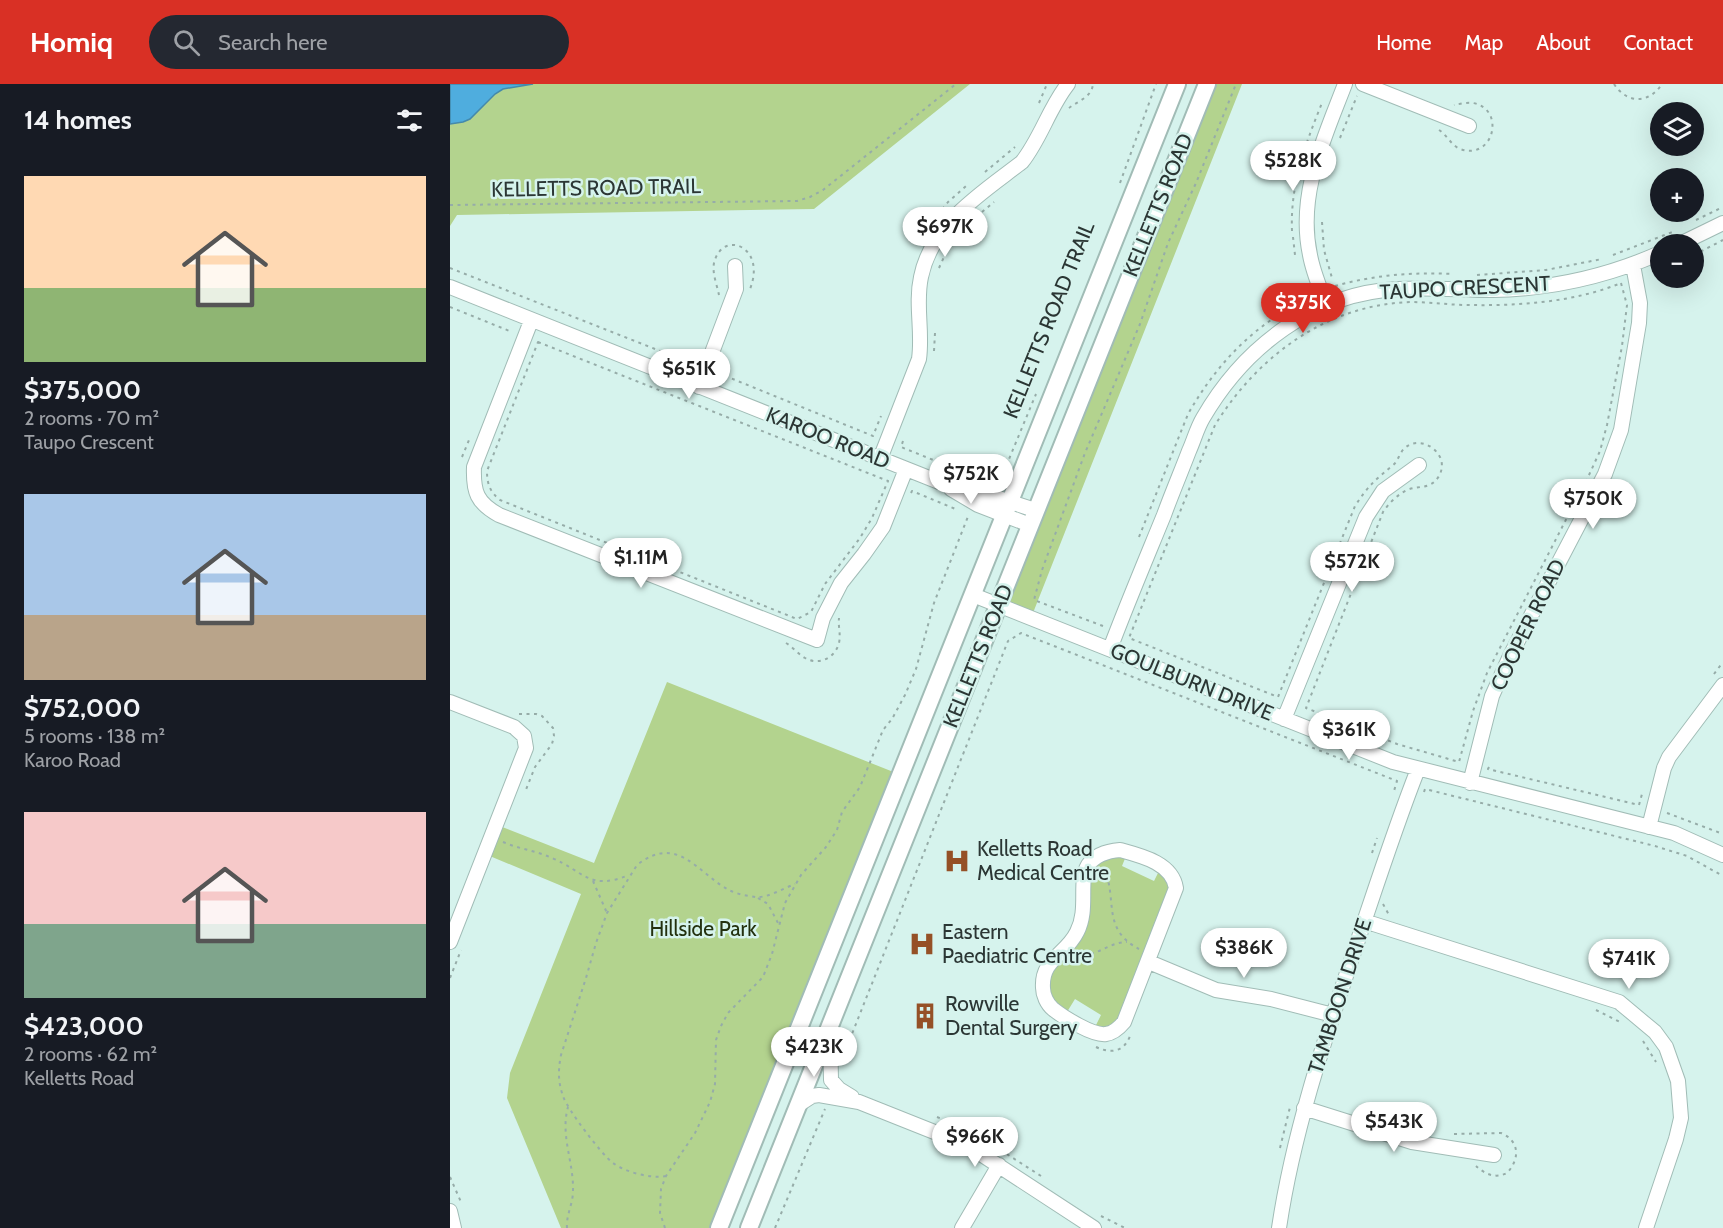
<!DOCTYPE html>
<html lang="en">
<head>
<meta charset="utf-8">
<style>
  :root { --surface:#171b24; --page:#242831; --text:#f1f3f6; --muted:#9ea1a6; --accent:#d93025 }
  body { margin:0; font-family:Cabin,sans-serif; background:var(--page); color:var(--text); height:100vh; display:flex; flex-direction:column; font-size:22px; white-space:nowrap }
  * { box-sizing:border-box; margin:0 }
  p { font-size:20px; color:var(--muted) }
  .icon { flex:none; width:33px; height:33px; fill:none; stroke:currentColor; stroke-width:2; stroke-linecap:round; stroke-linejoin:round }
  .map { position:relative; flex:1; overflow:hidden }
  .panel { display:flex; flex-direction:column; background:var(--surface); width:450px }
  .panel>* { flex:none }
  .tools { position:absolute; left:1200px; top:18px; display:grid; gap:12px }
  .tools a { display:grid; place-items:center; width:54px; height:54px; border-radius:50%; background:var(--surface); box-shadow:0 6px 24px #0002; font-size:30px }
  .price { position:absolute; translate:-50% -51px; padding:0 14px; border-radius:21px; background:#fff; color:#222; font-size:20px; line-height:39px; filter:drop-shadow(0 2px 3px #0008) }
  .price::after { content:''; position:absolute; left:50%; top:36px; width:18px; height:14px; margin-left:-9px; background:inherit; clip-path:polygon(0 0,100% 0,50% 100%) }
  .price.current { background:var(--accent); color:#fff }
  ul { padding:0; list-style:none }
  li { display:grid; align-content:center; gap:12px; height:318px; padding:0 24px }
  li span { display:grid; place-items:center; height:186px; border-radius:0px; color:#555 }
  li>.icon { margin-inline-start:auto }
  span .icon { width:108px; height:108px; fill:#fffc; stroke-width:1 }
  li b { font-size:26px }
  h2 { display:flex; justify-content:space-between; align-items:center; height:72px; padding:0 24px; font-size:26px }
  header { display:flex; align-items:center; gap:36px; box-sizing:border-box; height:84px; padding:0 30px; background:var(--accent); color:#fff }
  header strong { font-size:28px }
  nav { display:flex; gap:33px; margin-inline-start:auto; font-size:21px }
  .search { width:420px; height:54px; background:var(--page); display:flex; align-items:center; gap:15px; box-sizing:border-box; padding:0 21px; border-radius:33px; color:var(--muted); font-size:22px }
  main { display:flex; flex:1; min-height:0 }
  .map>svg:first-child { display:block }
  .green { fill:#b3d38e }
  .water { fill:#4fadde; stroke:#4489ab; stroke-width:1.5 }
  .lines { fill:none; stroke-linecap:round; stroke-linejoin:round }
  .minor-casing { stroke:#a1bcb6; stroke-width:16 }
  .major-casing { stroke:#a1bcb6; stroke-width:20 }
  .path { stroke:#96aca8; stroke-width:2; stroke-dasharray:3 4.5; stroke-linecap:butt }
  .minor { stroke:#fff; stroke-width:14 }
  .major { stroke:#fff; stroke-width:16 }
  .labels { text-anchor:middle; stroke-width:5; stroke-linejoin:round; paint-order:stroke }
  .street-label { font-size:21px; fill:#2b3634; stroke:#d6f3ed }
  .poi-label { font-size:21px; fill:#2b3634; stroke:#d6f3ed; text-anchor:start }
  .park-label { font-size:21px; fill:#23310f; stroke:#d6f3ed }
</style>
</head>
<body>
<header>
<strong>Homiq</strong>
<div class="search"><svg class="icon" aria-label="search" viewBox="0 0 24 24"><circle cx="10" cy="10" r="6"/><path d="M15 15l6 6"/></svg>Search here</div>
<nav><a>Home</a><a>Map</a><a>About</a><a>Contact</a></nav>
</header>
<main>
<section class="panel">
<h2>14 homes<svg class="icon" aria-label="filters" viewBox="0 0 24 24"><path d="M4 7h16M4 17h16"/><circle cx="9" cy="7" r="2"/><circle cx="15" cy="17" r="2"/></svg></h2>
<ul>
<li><span style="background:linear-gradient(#ffd9b3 60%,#8fb573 0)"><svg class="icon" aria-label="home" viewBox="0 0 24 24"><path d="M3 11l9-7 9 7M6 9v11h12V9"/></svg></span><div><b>$375,000</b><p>2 rooms · 70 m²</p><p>Taupo Crescent</p></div></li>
<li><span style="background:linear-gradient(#a9c7e8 65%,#b9a48a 0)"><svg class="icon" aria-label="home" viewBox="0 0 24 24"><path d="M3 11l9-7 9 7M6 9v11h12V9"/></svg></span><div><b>$752,000</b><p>5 rooms · 138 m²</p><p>Karoo Road</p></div></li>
<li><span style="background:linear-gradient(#f6c9c9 60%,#7fa58c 0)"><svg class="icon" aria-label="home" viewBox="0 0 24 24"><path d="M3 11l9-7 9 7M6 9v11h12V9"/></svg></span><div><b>$423,000</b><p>2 rooms · 62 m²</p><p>Kelletts Road</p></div></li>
</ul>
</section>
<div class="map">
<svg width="1273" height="1144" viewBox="0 0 1273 1144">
  <rect width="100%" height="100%" fill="#d6f3ed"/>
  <path class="green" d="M0,0H520L364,125L7,131L0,142Z
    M757,0H792L581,534L549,521Z
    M217,598L451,691L269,1144H111L57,1014L60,989L131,810L35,770L47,741L144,779Z
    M659,772H676L672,782L704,797L710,785L722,799L670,935L664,943L644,945L651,931L625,915L617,928L602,914L599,907L600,888L618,870L638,793L646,779Z"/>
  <path class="water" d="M0,0H83L53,5L45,10L20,35L13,38L0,40Z"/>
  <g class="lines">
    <g class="minor-casing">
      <path id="minor" d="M913,0L1019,42
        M1230,160L1273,139
        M0,203L489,398L527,407L585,426
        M876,220C870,204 863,188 860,171C847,110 874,55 895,0
        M81,237L24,383C23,408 27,419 49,431L367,556L373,534L391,499L414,470L433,443L456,385
        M249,303L286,205L285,182
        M430,375L469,275C473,248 465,220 471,193C482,139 532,109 572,78C591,54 599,24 618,0
        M501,405L528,421L580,441
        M523,511L943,678L1224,749L1273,771
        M660,565C677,520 696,475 714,431C722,409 731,388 739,367C744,356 747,344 753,334C794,263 864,209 948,205C980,203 1012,206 1043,206C1100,205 1158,192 1210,169
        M0,618L64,643L74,652L76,664L0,858
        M834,635L916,433L933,407L969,381
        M1020,699L1042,612L1060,572L1155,390L1171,346L1189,239L1190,219L1183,181
        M1199,743L1214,684L1219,673L1273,601
        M670,766C692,772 722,779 726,804L674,938C669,944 664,949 656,950C643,952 613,933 603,925C597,920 593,911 593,904C591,875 616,871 627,848C639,825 628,798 638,781C645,771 658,767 670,766Z
        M914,837L1169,918L1205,948L1216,963L1228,997L1231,1034L1226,1055L1196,1144
        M699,878L766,906L821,915L883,931
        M380,947L381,996L389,1005L402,1013
        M348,1021L362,1012L369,1011L409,1018L517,1061L644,1144
        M854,1024L962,1058L1044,1071
        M0,1127L4,1144
        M512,1144L549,1081
        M829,1144C843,1050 873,960 903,871C924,809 944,746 968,685"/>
    </g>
    <g class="major-casing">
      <path id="major" d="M269,1144L727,0
        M299,1144L757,0"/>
    </g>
    <path class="path" d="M1164,0C1177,20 1199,20 1212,0
      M589,19L597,0
      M619,24C628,17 642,13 643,0
      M989,46C997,51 1001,61 1010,65C1044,77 1056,25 1023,19C1017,18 1010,20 1004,21
      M890,54L907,12
      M535,88L565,63
      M670,99L706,0
      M0,121L347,117L360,113L373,106L506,0
      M532,128L544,118
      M1246,136L1273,123
      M872,138L874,166L882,194
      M842,147C840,101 855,61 872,19
      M474,149L498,118L516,102
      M843,153L845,171
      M1163,171L1225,147
      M1244,171L1273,156
      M0,184L243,280
      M489,184L494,173
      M1204,187L1210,185
      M1027,191L1096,186L1152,175
      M1171,199L1177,221L1172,262L1157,341L1150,367L1139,391L1037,589L1023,627L1009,678L947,660L856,624L933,428C939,419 947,411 957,406C969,401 981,406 989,392C993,385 993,376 988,370C982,360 966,355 956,363C949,368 949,377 942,382C924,397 918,402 905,422L828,613L679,554L765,341C808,272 876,221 960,218C980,218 999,221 1019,221C1069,222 1125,218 1171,199Z
      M885,202C924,191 962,188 1003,190
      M269,211C267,201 262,189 264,179C272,145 317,162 300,205
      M0,223L62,248
      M88,258L438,397L422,434L410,454L375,500L361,528L347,535L50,416C40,408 37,400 37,387Z
      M484,267L485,249
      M268,289L423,352L431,332
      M453,357L451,363L518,390
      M12,373L19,356
      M542,397L552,392L586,310
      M461,409L462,407L508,426
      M689,453L738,330C762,288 793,252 835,227
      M653,542L584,516L592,486L635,369L690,240L718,159L746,99L786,0
      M336,559C343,563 348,570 355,574C369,582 385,574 389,559C391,550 388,543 389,534
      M1264,590L1273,578
      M69,630H86L92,632L103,644L104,652L102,660L85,683L75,708
      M1039,683L1038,685L1189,721L1192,710
      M974,708L975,705L1205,762L1237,772L1273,792
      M1217,729L1273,750
      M53,758C69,765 87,767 102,774C135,788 139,807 179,791
      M922,769L927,754
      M654,784C668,816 651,845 689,865
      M143,797L157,829
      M308,814L318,820L328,839
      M933,820L939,831
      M626,870C645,875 658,858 677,858
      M0,894L11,866
      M1146,926L1170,938
      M1193,957L1206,978
      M646,963C661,970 674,968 680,952
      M394,970L558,557L571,549L947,697L944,707
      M487,1033L507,1041
      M1004,1050L1051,1049C1070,1057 1070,1075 1057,1089C1045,1095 1035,1090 1026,1082
      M538,1058L591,1092
      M830,1064L840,1023
      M216,1092C201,1095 175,1088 163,1079C152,1071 117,1025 113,1012C108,998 108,986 111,971L136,894L146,859L157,829L187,781C228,749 247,789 279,806C286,810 298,812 306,813C318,814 334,804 345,800
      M0,1093L11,1118
      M651,1132L675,1144
      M117,1144C116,1131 123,1120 123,1107C124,1079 110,1051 118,1023
      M215,1144L210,1129L211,1105L216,1092L245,1049L260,1018L265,1000L266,956L271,942L278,929L313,893L322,870L335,819L351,791L376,763L387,746L392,728L410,703L433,646L442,635L455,611L466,585L484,519L519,430
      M325,1144L375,1025"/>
    <use href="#minor" class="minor"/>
    <use href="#major" class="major"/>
  </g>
  <defs>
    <g id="hospital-bare" transform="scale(2.07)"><path d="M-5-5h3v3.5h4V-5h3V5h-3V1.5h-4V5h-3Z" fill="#955026" stroke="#d6f3ed" stroke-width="2.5" paint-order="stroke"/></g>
    <g id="building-bare" transform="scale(2.07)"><path d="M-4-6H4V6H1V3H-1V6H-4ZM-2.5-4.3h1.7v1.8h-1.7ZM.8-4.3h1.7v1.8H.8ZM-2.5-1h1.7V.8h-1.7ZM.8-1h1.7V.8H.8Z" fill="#955026" stroke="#d6f3ed" stroke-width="2.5" paint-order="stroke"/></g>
  </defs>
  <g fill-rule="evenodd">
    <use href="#hospital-bare" x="507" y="777"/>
    <use href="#hospital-bare" x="472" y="860"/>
    <use href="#building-bare" x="475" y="932"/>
  </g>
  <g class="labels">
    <g class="street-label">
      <text transform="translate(146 104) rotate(-1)" y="7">KELLETTS ROAD TRAIL</text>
      <text transform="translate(708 121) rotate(-68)" y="7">KELLETTS ROAD</text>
      <text transform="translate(1015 204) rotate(-3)" y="7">TAUPO CRESCENT</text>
      <text transform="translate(599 236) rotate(-68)" y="7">KELLETTS ROAD TRAIL</text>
      <text transform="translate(378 354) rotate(22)" y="7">KAROO ROAD</text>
      <text transform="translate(1078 541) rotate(-64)" y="7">COOPER ROAD</text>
      <text transform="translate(528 572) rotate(-68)" y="7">KELLETTS ROAD</text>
      <text transform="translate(742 598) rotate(22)" y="7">GOULBURN DRIVE</text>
      <text transform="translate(890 912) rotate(-72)" y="7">TAMBOON DRIVE</text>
    </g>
    <g class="poi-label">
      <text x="527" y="772">Kelletts Road<tspan x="527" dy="24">Medical Centre</tspan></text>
      <text x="492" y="855">Eastern<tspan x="492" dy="24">Paediatric Centre</tspan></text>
      <text x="495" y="927">Rowville<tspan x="495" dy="24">Dental Surgery</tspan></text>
    </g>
    <g class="park-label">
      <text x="253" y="852">Hillside Park</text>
    </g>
  </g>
</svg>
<div class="tools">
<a><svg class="icon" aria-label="layers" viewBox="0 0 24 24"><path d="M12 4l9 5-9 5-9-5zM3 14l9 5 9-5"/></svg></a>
<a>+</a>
<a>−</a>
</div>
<b class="price" style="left:843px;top:108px">$528K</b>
<b class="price" style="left:495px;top:174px">$697K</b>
<b class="price current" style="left:853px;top:250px">$375K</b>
<b class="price" style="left:239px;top:316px">$651K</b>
<b class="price" style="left:521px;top:421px">$752K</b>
<b class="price" style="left:1143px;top:446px">$750K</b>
<b class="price" style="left:191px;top:505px">$1.11M</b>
<b class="price" style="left:902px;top:509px">$572K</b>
<b class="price" style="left:899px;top:677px">$361K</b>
<b class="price" style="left:794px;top:895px">$386K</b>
<b class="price" style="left:1179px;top:906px">$741K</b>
<b class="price" style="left:364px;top:994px">$423K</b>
<b class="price" style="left:944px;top:1069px">$543K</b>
<b class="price" style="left:525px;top:1084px">$966K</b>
</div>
</main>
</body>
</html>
